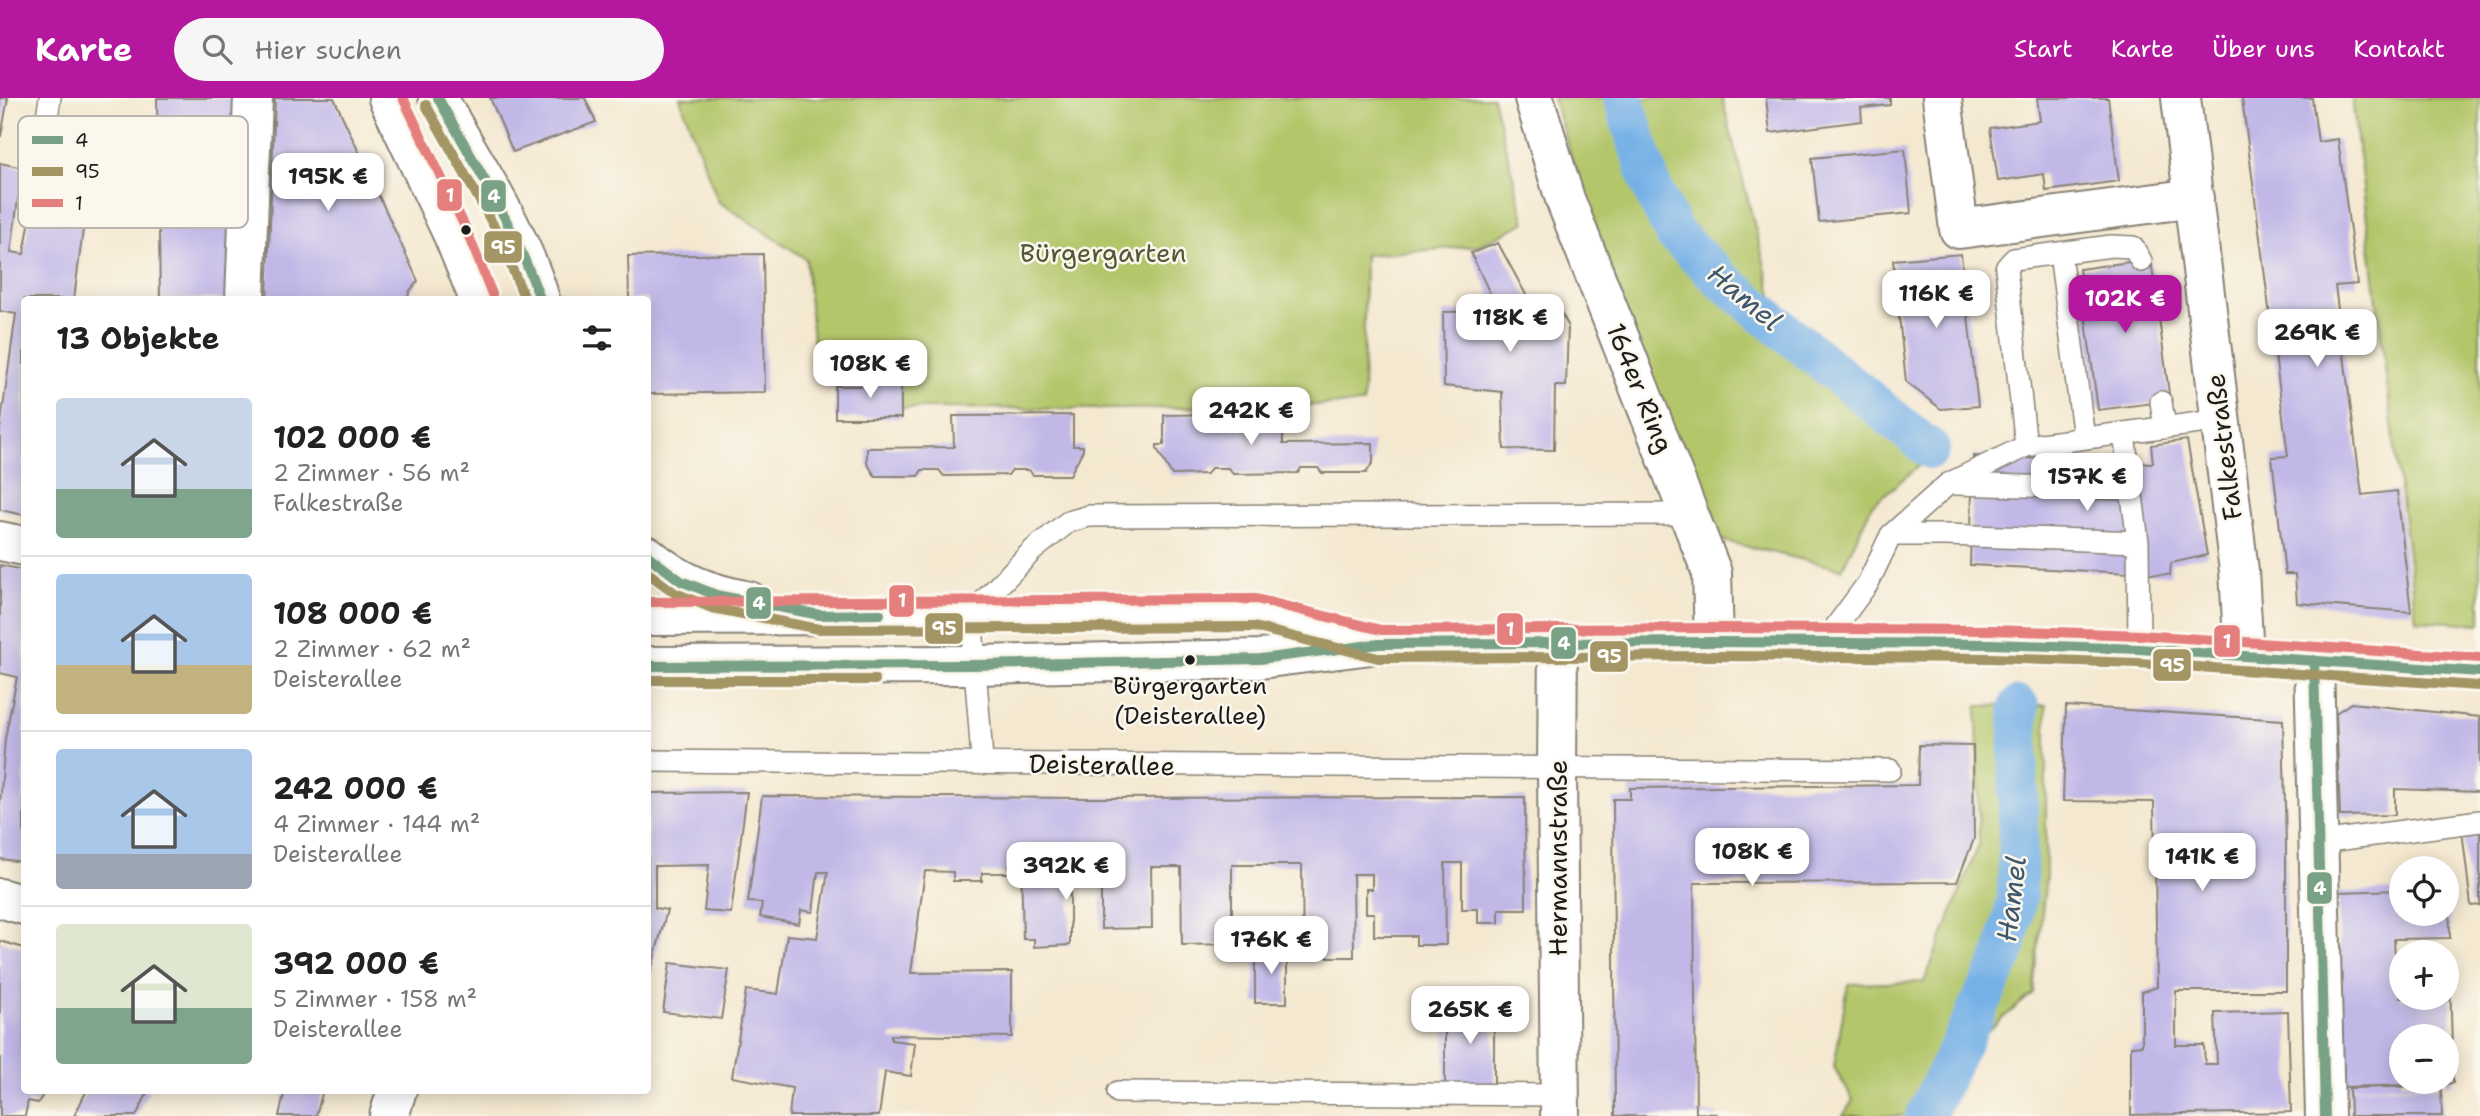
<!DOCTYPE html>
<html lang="de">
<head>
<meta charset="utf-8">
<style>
  :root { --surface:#fff; --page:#f6f6f6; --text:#222; --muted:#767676; --line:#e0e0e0; --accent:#b5179e }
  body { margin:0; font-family:"Shantell Sans",sans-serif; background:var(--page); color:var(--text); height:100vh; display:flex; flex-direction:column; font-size:26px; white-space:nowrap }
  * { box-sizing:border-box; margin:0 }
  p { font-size:23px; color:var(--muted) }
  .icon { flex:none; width:38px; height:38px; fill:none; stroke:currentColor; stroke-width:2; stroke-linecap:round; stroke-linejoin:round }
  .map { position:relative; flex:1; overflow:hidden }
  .details { position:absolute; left:21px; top:198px; width:630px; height:798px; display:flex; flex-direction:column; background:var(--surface); border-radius:7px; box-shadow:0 4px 18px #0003 }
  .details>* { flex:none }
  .buttons { position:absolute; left:2389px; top:758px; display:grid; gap:14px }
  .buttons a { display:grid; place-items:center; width:70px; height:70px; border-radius:50%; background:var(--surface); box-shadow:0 4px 18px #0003; font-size:35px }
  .price { position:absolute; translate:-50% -60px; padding:0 16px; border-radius:14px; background:#fff; color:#222; font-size:23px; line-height:46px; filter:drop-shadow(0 2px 4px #0008) }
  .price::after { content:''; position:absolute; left:50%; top:42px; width:21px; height:16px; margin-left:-10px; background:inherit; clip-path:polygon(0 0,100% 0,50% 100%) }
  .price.on { background:var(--accent); color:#fff }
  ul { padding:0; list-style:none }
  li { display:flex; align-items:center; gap:21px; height:175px; padding:0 35px }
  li+li { border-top:2px solid var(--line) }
  li span { display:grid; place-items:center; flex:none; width:196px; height:140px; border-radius:7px; color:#555 }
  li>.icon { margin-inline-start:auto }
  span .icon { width:84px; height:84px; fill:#fffc; stroke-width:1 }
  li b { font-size:30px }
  h2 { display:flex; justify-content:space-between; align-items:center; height:84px; padding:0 35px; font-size:30px }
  header { display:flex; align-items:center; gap:42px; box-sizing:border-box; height:98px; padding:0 35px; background:var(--accent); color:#fff }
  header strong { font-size:33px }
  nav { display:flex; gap:38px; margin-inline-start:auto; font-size:24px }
  .search { width:490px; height:63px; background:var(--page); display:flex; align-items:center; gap:18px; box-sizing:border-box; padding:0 24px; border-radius:38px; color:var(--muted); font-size:26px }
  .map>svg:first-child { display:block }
  .green { fill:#b3c66a; stroke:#687143; stroke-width:2 }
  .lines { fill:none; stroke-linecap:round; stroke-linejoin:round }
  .canal { stroke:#74b0e6; stroke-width:40 }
  .building { fill:#c1b8e8; fill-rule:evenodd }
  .lane-casing { stroke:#888276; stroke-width:24 }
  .street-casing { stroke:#888276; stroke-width:42 }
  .primary-casing { stroke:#888276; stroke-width:42 }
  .lane { stroke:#fff; stroke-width:21 }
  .street { stroke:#fff; stroke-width:38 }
  .primary { stroke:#fff; stroke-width:38 }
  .bus-1-casing { stroke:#fbf7ec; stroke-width:16 }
  .bus-2-casing { stroke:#fbf7ec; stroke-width:16 }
  .bus-3-casing { stroke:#fbf7ec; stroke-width:16 }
  .bus-1 { stroke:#78a186; stroke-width:10 }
  .bus-2 { stroke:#a49565; stroke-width:10 }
  .bus-3 { stroke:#e57f7d; stroke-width:10 }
  .bus-dot { fill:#1c1c1c; stroke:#fbf7ec; stroke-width:2.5 }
  .labels { text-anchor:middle; stroke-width:5; stroke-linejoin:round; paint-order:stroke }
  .bus-label { font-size:24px; fill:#1c1c1c; stroke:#fbf7ec }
  .park-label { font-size:26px; fill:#515837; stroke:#fbf7ec }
  .street-label { font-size:26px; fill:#1c1c1c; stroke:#fbf7ec }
  .water-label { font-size:28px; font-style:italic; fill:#3f576d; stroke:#fbf7ec }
  .key { fill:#fbf7ec; stroke:#b8b5ae; stroke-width:2 }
  .key-label { font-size:19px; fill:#1c1c1c }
  .line-badge { stroke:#fbf7ec; stroke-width:2.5 }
  .badge-label { font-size:19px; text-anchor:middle; font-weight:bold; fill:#fff }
</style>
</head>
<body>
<header>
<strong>Karte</strong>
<div class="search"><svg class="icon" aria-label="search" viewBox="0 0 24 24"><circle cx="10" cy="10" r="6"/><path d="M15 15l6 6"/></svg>Hier suchen</div>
<nav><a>Start</a><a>Karte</a><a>Über uns</a><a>Kontakt</a></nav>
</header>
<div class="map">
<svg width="2480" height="1018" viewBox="0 0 2480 1018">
  <rect width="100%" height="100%" fill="#fbf7ec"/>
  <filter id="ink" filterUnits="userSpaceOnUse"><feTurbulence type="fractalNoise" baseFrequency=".0143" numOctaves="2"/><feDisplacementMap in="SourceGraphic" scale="14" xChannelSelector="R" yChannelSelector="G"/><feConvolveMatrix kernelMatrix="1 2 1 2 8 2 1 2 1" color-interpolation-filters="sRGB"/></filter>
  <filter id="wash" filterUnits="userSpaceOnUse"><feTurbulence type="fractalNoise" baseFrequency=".00686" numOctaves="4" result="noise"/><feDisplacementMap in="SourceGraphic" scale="28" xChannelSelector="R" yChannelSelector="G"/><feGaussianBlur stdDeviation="1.57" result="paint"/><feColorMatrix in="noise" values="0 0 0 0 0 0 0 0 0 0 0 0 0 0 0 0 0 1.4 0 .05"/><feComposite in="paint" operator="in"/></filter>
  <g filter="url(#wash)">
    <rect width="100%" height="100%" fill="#f4e8d0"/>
    <path class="green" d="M680,0H1493L1525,125L1477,148L1365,157L1363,306L1123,311L901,310V279H847L840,256L813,243L806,161L718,103Z
      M1553,0H1722L1775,208L1940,350L1872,407L1842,471L1707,439L1573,65Z
      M2352,0H2480V526L2416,522Z
      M2046,607V779L2033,895L1967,950L1924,1018H1843L1853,1002L1834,969L1848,886L1924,884L1979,746L1977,608Z"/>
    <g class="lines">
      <path class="canal" d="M1623,0L1652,90L1674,135L1721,181L1930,351
        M1925,1018L2004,857L2017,800L2019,608"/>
    </g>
    <g id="blocks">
      <path class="building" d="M0,0H8L1,38H0Z
        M157,0H234L232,201H160Z
        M275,0H334L418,183L409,194L408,201H267Z
        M490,0H585L596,24L513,54Z
        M1766,0H1890V7L1861,10L1862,23L1770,35Z
        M2037,0H2108L2119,83L2046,93L2044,76L1998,83L1990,30L2040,23Z
        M2242,0H2312L2318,44L2338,41L2357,186L2335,188L2362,397L2397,393L2411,514L2297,505L2295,476H2285L2272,359L2288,358Z
        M1905,51L1911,115L1819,124L1812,60Z
        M0,65L37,73L33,104L85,116L74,201H24V417L0,412V331L16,216L0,213ZM18,101L33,104L24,156L11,154Z
        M1498,145L1531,206L1548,207L1560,213L1568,227L1566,288H1555L1554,352L1504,351L1502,294L1444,288L1443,214L1498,213L1471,155Z
        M763,156L765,294L648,296V201H629L628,158Z
        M1961,156L1978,308L1941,311L1906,284L1893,162Z
        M2151,161L2170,303L2098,312L2079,171Z
        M901,279V320H835V288H867V280Z
        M1283,315V346L1373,345V364L1366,375H1322L1318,370H1301L1298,375L1233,376L1228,370H1211L1207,376L1172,377L1157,351V347H1164V317Z
        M1073,317V348H1083V352L1070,377H1033L1029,372H1012L1008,377L944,378L939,372H922L918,378H875L867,365V350L954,349L953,318Z
        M2187,342L2207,457L2171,465L2170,477L1970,467L1973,358L2153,365L2151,347Z
        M0,467L24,472V764L0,761V708L5,641L17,579L0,575Z
        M2351,605L2480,619V694L2395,691V717L2340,718L2336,615Z
        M2066,608L2283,622L2286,748V893H2176V947H2204L2205,966H2217L2215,915L2288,913L2291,1014L2131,1017V948L2142,947V894L2157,889L2154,704L2063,703Z
        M1919,647L1973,648L1974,741L1957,784L1694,785L1696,1015L1717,1016V1018H1615L1613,701H1630V690L1918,687Z
        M747,694L731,815L704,813L709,767L655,768V810L667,812L648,884V695Z
        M762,698L1089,700L1525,699L1526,811H1499V825H1478V811H1462V765H1445L1446,847H1416V838H1374V815H1366V791H1372V776H1353L1354,859H1303L1302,767H1232V846L1182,847L1181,769H1151L1152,830L1101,831V769H1070V847L1034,849V841H1023L1021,767H1009V775H982V783H953V774L925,773L911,875L1012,874V939L891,937V942L915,945L911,978L885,974L879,1018H789L792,990L732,979L746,892L778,896L787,837L817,840L828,774H818L813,814L801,812L799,826L760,819L762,805L748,804Z
        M2480,730V807L2471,808L2462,732Z
        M2446,791H2449L2450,840L2394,841L2396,882H2401V900H2446V881L2450,880L2453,985L2446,986V938H2401V984H2439V986L2344,989L2338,794L2401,792V816H2446Z
        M0,843L24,850V992H46L38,1005L28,1003L25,1018H0Z
        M1255,850H1287V905H1255Z
        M670,865L729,872L721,921L663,914Z
        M1445,909H1494V987L1445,986Z
        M2441,988L2442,1018H2350L2349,990Z
        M87,992H149L136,1018H74Z
        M285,992H323L316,1018H279Z"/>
    </g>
  </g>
  <g filter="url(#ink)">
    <use href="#blocks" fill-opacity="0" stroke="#888276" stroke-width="2"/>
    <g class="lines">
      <g class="lane-casing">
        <path id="lane" d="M41,57L50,0
          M2060,155L2084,340
          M2161,304L2165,330
          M2124,336L2138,444L2139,551
          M2026,348L2006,170L2014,161L2111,148L2133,149L2141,163
          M1954,386L2132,391
          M1891,437H1946L2138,444
          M1823,546L1868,485L1891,437L1948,386L2026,348L2222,322
          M648,663L1890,672
          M982,666C980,616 973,566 972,515L1032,453L1068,424L1089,418L1690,416
          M2320,744L2480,723
          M1118,994L1560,997"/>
      </g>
      <g class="street-casing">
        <path id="street" d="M1534,0L1565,101L1712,475L1714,544
          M1942,0L1959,131L2194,100
          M2181,0L2239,473L2244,558
          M245,201L253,0
          M0,443L24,448
          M1558,545L1557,671L1560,1018
          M2314,562L2325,1018
          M0,800L24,807"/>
      </g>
      <g class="primary-casing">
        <path id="primary" d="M388,0L453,137L479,201
          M438,0C473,65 519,130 540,201
          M648,458C680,485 708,495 749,503
          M648,518L1256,515L1356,540
          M648,568L973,567L1260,561L1379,546L1714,544L1991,546L2139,551L2480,574
          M389,1018L397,992"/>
      </g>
      <use href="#lane" class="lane"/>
      <use href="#street" class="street"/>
      <use href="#primary" class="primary"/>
      <g class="bus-1-casing">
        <path id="bus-1" d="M438,0C475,66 515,129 540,201
          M648,458L681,483L716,497L820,517L880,516
          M2314,562L2325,1018
          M648,568L973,567L1260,561L1379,546L1714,544L1991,546L2139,551L2480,574"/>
      </g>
      <g class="bus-2-casing">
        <path id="bus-2" d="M426,7L495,130L525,201
          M648,475L675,495L712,510L819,531L1254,529L1378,560L1714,558L1991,560L2138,565L2479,588
          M648,582H875"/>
      </g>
      <g class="bus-3-casing">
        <path id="bus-3" d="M403,0L466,131L492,196
          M648,504L1256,501L1381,532L1714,530L1991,532L2140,537L2480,560"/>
      </g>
      <use href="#bus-1" class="bus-1"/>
      <use href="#bus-2" class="bus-2"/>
      <use href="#bus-3" class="bus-3"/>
    </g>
  </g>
  <g class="bus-dot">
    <circle cx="466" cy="132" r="6"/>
    <circle cx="1190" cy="562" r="6"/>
  </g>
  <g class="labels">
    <g class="bus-label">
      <text x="1190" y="596">Bürgergarten<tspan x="1190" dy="30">(Deisterallee)</tspan></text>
    </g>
    <g class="park-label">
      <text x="1103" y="164">Bürgergarten</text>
    </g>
    <g class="street-label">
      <text transform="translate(1640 290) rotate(68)" y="9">164er Ring</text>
      <text transform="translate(2224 349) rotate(-97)" y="9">Falkestraße</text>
      <text transform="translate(1102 667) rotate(1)" y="9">Deisterallee</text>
      <text transform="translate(1558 760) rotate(-90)" y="9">Hermannstraße</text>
    </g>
    <g class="water-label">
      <text transform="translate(1745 199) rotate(40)" y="10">Hamel</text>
      <text transform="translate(2011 801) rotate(-83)" y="10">Hamel</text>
    </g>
  </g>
  <rect x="18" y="18" width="230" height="112" rx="10" class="key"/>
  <rect x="32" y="38" width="31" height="8" fill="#78a186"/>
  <rect x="32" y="69" width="31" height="9" fill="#a49565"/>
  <rect x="32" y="101" width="31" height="8" fill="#e57f7d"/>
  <g class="key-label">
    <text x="75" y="49">4</text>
    <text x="75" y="80">95</text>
    <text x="75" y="112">1</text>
  </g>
  <g class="line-badge">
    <rect x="436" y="80" width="27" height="34" rx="7" fill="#e57f7d"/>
    <rect x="480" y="81" width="27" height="34" rx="7" fill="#78a186"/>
    <rect x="483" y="132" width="40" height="34" rx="7" fill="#a49565"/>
    <rect x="888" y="486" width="27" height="34" rx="7" fill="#e57f7d"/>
    <rect x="745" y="488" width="27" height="34" rx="7" fill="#78a186"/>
    <rect x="924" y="514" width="40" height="33" rx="7" fill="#a49565"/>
    <rect x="1496" y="514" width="28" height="34" rx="7" fill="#e57f7d"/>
    <rect x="2213" y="526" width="28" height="34" rx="7" fill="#e57f7d"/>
    <rect x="1550" y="528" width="27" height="34" rx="7" fill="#78a186"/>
    <rect x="1589" y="542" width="40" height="33" rx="7" fill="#a49565"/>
    <rect x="2152" y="550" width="40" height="34" rx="7" fill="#a49565"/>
    <rect x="2306" y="773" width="27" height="34" rx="7" fill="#78a186"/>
  </g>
  <g class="badge-label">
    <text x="450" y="104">1</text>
    <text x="494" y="105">4</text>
    <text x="503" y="156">95</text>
    <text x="902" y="509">1</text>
    <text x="759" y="512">4</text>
    <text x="944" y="537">95</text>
    <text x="1510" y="538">1</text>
    <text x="2227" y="550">1</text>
    <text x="1564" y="552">4</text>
    <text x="1609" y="565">95</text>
    <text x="2172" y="574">95</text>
    <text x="2320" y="797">4</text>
  </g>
</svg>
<div class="buttons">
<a><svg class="icon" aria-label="locate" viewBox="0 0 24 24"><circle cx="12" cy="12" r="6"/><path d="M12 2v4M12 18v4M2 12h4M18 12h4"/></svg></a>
<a>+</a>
<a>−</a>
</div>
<b class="price" style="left:328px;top:115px">195K €</b>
<b class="price" style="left:1936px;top:232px">116K €</b>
<b class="price on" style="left:2125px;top:237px">102K €</b>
<b class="price" style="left:1510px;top:256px">118K €</b>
<b class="price" style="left:2317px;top:271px">269K €</b>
<b class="price" style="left:870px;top:302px">108K €</b>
<b class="price" style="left:1251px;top:349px">242K €</b>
<b class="price" style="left:2087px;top:415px">157K €</b>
<b class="price" style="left:1752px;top:790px">108K €</b>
<b class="price" style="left:2202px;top:795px">141K €</b>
<b class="price" style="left:1066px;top:804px">392K €</b>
<b class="price" style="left:1271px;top:878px">176K €</b>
<b class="price" style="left:1470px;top:948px">265K €</b>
<section class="details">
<h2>13 Objekte<svg class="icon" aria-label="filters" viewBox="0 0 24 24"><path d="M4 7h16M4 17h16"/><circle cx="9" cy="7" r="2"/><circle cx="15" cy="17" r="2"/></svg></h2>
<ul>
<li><span style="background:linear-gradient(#c9d6e8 65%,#7fa58c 0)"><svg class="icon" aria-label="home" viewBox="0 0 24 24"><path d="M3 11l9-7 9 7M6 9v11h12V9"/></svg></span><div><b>102 000 €</b><p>2 Zimmer · 56 m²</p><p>Falkestraße</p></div></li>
<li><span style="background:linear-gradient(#a9c7e8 65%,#c2b280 0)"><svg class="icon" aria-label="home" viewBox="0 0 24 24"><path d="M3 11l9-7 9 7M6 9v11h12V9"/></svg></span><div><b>108 000 €</b><p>2 Zimmer · 62 m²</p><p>Deisterallee</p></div></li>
<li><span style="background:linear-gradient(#a9c7e8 75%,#9aa5b1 0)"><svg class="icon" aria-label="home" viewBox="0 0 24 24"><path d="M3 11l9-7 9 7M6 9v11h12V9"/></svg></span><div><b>242 000 €</b><p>4 Zimmer · 144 m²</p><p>Deisterallee</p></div></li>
<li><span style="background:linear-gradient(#dfe7d0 60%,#7fa58c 0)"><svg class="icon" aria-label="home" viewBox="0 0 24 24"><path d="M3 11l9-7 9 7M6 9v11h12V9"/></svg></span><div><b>392 000 €</b><p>5 Zimmer · 158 m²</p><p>Deisterallee</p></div></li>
</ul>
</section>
</div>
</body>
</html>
